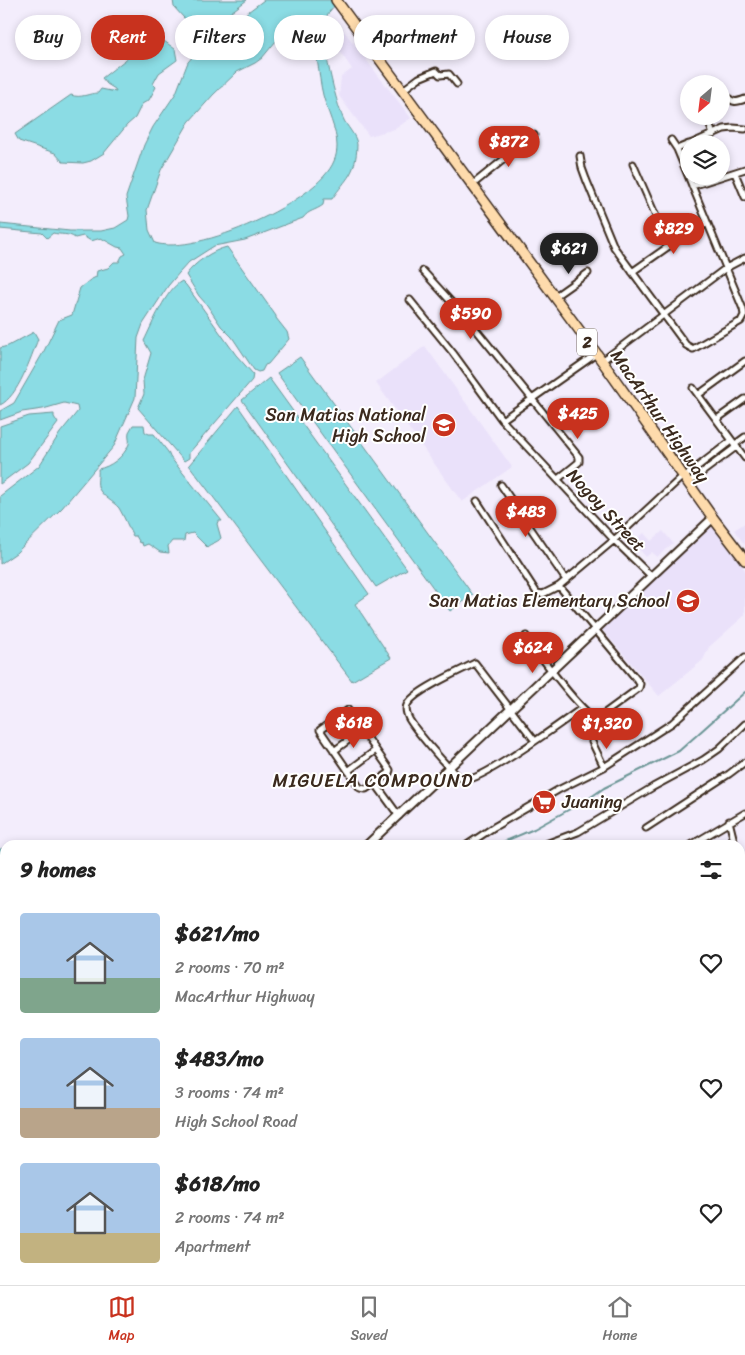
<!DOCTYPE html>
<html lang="en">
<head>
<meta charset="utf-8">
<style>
  :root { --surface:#fff; --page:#f6f6f6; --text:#222; --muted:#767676; --line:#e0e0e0; --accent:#c8321e }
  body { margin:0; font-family:Sriracha,sans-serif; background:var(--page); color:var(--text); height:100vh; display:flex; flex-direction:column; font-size:19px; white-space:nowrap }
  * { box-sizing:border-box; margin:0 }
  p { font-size:16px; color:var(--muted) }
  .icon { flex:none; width:28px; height:28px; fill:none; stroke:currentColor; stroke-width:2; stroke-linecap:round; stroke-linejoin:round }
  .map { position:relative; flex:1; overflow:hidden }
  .details { position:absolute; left:0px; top:840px; width:745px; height:445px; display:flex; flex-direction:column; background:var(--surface); border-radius:15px 15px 0 0; box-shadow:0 2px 8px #0003 }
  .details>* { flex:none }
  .guide { position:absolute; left:15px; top:15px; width:715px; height:45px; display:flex; gap:10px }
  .needle { width:32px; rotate:208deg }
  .fabs { position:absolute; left:680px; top:75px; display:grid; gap:10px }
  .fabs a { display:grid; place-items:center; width:50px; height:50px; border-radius:50%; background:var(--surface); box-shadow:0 2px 8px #0003; font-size:25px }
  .price { position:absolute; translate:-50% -42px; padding:0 11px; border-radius:18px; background:var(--accent); color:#fff; font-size:16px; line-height:32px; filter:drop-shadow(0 1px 2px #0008) }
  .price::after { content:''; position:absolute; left:50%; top:30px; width:15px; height:11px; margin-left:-8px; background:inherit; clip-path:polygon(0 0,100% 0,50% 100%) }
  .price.active { background:#222; color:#fff }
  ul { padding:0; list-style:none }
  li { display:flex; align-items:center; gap:15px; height:125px; padding:0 20px }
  li span { display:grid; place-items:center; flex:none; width:140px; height:100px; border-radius:5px; color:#555 }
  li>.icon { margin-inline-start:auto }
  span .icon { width:60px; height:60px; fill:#fffc; stroke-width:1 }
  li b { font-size:21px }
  h2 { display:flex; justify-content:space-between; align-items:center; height:60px; padding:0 20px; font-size:21px }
  .tag { padding:0 18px; border-radius:22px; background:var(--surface); box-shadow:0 2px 8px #0003; font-size:18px; line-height:45px }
  .tag.active { background:var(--accent); color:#fff }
  .tab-bar { display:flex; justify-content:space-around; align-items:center; height:70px; border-top:1px solid var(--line); background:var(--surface); font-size:14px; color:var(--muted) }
  .tab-bar a { display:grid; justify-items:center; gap:2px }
  .tab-bar .active { color:var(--accent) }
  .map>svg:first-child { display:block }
  .built { fill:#eae1fa }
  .water { fill:#8bdce4; stroke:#6b9595; fill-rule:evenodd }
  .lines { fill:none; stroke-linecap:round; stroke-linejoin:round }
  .stream { stroke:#6b9595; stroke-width:2 }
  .minor-casing { stroke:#3b2a1e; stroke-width:9 }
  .tertiary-casing { stroke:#3b2a1e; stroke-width:11 }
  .trunk-casing { stroke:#3b2a1e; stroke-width:12 }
  .minor { stroke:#fff; stroke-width:5 }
  .tertiary { stroke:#fff; stroke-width:7 }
  .trunk { stroke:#fedbac; stroke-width:9 }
  .labels { text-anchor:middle; stroke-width:4; stroke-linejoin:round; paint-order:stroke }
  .shield { fill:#fff; stroke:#766a62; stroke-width:1 }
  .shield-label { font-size:16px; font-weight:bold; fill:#3b2a1e }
  .poi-label { font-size:18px; fill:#3b2a1e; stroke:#fff; text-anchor:end }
  .street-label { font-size:18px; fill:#3b2a1e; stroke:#fff }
  .neighbourhood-label { font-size:19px; letter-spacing:1px; fill:#3b2a1e; stroke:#fff }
</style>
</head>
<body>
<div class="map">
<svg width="745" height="1285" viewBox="0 0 745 1285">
  <rect width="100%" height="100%" fill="#f3edfc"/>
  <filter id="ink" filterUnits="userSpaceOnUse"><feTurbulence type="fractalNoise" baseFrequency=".02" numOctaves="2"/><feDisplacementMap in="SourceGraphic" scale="10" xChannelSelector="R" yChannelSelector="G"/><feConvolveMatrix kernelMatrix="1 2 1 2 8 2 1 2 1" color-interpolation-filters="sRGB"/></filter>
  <g filter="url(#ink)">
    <path class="built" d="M337,22L411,118L395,129L369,136L339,96L341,77L352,69L326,31Z
      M425,346L512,467L462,502L376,383Z
      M745,523V545L734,530Z
      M709,527H713L745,570V615L709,647L703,660L659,696L602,629Z
      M663,531L673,543L657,557L652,552L646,557L633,542L644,533L651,541Z"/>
    <path class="water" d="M173,0H247L210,28H198L184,18L174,7Z
      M264,0H341C333,7 325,14 324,25C321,41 336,103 343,118C346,126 357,136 357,145C356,174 347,177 332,199H324L323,205C315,211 309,210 303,218L245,240L214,246L189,262L179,273L168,286L143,324L138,338L135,398L114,446L62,508L16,553L0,564V496L39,466L60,433L78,411L77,406L64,403L43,409L22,412L0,420V411L14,403L44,351L59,320L72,315L80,288L90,280L96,277L97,271L108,268L114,262H119L122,256L126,254L122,248L117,247L101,238L91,241L83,236L75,238C69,233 60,235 53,233L47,238L42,233L0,229V224L70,231H101L115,228L128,220L129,216L126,197L144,145L153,127L176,93L188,62L202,46ZM300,27L308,29C318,46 318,75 323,95C327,111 337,130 337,146C337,151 336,157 334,161C318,202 196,256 155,243L149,230L147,210L161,170L189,122L213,95L237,72L255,63L262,58L276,41Z
      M153,41H164L175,49L177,60L159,73L153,84L156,87L149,100L142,104L135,118L127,125L104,153L91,161L83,163L63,162L55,153L19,141L15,134L71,95C81,99 89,93 98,93L101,89L116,92L115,89L107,84L102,78L134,53Z
      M227,247L276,316V318L287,332L289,339L268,364L265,365L262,371L258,372L254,370L232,337L221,326L207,305L199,296L186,275C194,263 213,250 227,247Z
      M182,281L186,285L236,355L253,374L252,380L189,453V458L184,461L138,408L144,394L143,380L151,353L144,341C152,325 166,289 182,281Z
      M34,332L38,339C31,357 18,397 0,405V348L8,346Z
      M300,357L473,595L450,611L277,373Z
      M269,378L407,569L376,587L242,400Z
      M238,406L369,594L355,604L391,658L352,681L189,465Z
      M54,414V417L58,423L28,463L0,484V426L29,416Z
      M133,425H144L145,432L149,434H154L168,452L170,457L222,521H218L217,524L221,538C217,543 211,543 207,547L193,533L185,535L184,541H172L168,546L169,553L160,552L148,544L143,546L142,543L138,542L139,541L136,536H133C128,527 125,518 119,508C113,501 104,498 99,489C96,483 99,476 98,469C110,467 124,457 129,444C130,440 128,436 129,432Z
      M5,848V874L0,877V849Z"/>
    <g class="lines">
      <path class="stream" d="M496,845L534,829L588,799L604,788L679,751L745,692
        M0,1082L5,1085
        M185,1280L186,1285
        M600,1280L604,1285
        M738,1285L745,1278"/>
      <g class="minor-casing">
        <path id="minor" d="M403,90L419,78L436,71L440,75L449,74L457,84
          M721,92C732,99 730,105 745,99
          M707,116L713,135
          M690,144L724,129L733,128L745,129
          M677,149L689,144
          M580,156L582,168L586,179L614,247L686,345L693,349L741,321L744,315L743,309L677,149L671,140
          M633,164L669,246
          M735,173L745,197
          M472,185L534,135
          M692,186L745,169
          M423,271L474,327L579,457V462L558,479
          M632,272L669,246L707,223
          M554,297L588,273
          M410,300L453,353L502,420L614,540L651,576
          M602,361L726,268L745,258
          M693,388L745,458
          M698,395L745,361
          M717,419L745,399
          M502,420L596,354
          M734,445L745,437
          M684,477L731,441
          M688,483L736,447
          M501,485L566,580
          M477,501L537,593L543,594L559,586L614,540L683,476
          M526,636C536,650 584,718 598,718L639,688L640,684L638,681L559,586
          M348,710L390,770L389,773L366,789L360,788L320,730Z
          M535,741L475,663C460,671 413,691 407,705C405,709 407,715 409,719C415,729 456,780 465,780C483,780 564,721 582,708
          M592,742L604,767
          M334,751L362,730
          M348,771L376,750
          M375,783L399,816
          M729,821L735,845
          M646,828L729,774L745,762
          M467,845L494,827L558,790L604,767L672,723L745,657
          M543,845L578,832L653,787L703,760L719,749L745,724
          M691,845L745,813
          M740,863L745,882
          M740,1018L745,1015
          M0,1045L5,1048
          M740,1062L745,1058
          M740,1144L745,1140
          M740,1184L745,1180
          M464,1280L467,1285
          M496,1280L499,1285
          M531,1280L534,1285
          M575,1280L578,1285
          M625,1280V1281L628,1280
          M679,1280L682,1285
          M213,1285V1280
          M684,1285L693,1280"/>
      </g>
      <g class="tertiary-casing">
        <path id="tertiary" d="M367,845L713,518
          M0,1011L5,1010"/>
      </g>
      <g class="trunk-casing">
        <path id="trunk" d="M336,0L602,361L713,518L745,560"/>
      </g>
      <use href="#minor" class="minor"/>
      <use href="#tertiary" class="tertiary"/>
      <use href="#trunk" class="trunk"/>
    </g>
  </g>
  <defs>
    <g id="school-disc" transform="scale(1.25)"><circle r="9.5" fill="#c8321e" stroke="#fff"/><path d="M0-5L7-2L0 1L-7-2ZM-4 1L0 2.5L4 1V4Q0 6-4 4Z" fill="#fff"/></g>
    <g id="supermarket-disc" transform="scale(1.25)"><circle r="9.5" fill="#c8321e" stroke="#fff"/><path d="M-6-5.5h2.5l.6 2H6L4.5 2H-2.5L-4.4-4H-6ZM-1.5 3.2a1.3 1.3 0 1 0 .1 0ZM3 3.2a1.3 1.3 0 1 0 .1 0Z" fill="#fff"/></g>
  </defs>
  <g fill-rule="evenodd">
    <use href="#school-disc" x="444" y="425"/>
    <use href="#school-disc" x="688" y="601"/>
    <use href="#supermarket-disc" x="544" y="802"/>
  </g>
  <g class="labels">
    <rect class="shield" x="577" y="328.5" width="20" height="27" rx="4"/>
    <g class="shield-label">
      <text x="587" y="348">2</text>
    </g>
    <g class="poi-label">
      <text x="426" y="421">San Matias National<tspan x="426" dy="21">High School</tspan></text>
      <text x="670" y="607">San Matias Elementary School</text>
      <text x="562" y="808" text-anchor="start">Juaning</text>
    </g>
    <g class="street-label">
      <text transform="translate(660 416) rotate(55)" y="6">MacArthur Highway</text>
      <text transform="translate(606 510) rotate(47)" y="6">Nogoy Street</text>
    </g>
    <g class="neighbourhood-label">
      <text x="373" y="787">MIGUELA COMPOUND</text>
    </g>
  </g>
</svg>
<div class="fabs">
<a><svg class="needle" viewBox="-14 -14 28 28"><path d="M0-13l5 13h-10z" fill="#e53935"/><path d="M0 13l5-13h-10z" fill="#767676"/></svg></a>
<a><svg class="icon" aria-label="layers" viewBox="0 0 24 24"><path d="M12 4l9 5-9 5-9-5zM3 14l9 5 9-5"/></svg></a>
</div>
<b class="price" style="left:509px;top:168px">$872</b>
<b class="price" style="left:674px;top:255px">$829</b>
<b class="price active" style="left:569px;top:275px">$621</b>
<b class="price" style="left:471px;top:340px">$590</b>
<b class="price" style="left:578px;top:440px">$425</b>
<b class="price" style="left:526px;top:538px">$483</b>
<b class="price" style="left:533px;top:674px">$624</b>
<b class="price" style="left:354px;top:749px">$618</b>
<b class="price" style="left:607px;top:750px">$1,320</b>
<div class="guide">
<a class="tag">Buy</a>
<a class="tag active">Rent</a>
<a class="tag">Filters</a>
<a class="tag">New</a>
<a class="tag">Apartment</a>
<a class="tag">House</a>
</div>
<section class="details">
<h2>9 homes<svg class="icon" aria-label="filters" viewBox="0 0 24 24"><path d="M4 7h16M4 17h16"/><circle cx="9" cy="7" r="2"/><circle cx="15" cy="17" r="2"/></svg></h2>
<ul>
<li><span style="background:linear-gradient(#a9c7e8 65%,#7fa58c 0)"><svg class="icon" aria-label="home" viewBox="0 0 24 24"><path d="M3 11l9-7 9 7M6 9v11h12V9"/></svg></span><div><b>$621/mo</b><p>2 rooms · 70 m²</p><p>MacArthur Highway</p></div><svg class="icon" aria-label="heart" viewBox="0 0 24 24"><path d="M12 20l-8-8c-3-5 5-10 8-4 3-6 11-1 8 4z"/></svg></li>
<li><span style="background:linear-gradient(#a9c7e8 70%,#b9a48a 0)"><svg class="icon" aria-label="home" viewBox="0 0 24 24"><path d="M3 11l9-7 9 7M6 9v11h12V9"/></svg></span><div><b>$483/mo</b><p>3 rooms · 74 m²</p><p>High School Road</p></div><svg class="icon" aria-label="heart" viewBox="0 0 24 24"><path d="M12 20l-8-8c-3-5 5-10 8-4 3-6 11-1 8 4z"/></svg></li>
<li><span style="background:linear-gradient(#a9c7e8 70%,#c2b280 0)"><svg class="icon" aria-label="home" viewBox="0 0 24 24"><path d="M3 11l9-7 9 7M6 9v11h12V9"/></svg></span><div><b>$618/mo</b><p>2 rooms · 74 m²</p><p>Apartment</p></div><svg class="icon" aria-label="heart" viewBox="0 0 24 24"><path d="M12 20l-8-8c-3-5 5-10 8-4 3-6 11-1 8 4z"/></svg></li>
</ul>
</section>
</div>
<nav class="tab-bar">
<a class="active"><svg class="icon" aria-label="map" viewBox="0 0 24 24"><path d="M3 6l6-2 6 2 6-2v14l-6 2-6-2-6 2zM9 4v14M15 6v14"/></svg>Map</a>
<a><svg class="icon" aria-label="saved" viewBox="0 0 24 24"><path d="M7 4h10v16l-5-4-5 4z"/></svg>Saved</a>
<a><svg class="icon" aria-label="home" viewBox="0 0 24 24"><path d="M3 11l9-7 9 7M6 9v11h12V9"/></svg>Home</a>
</nav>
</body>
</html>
